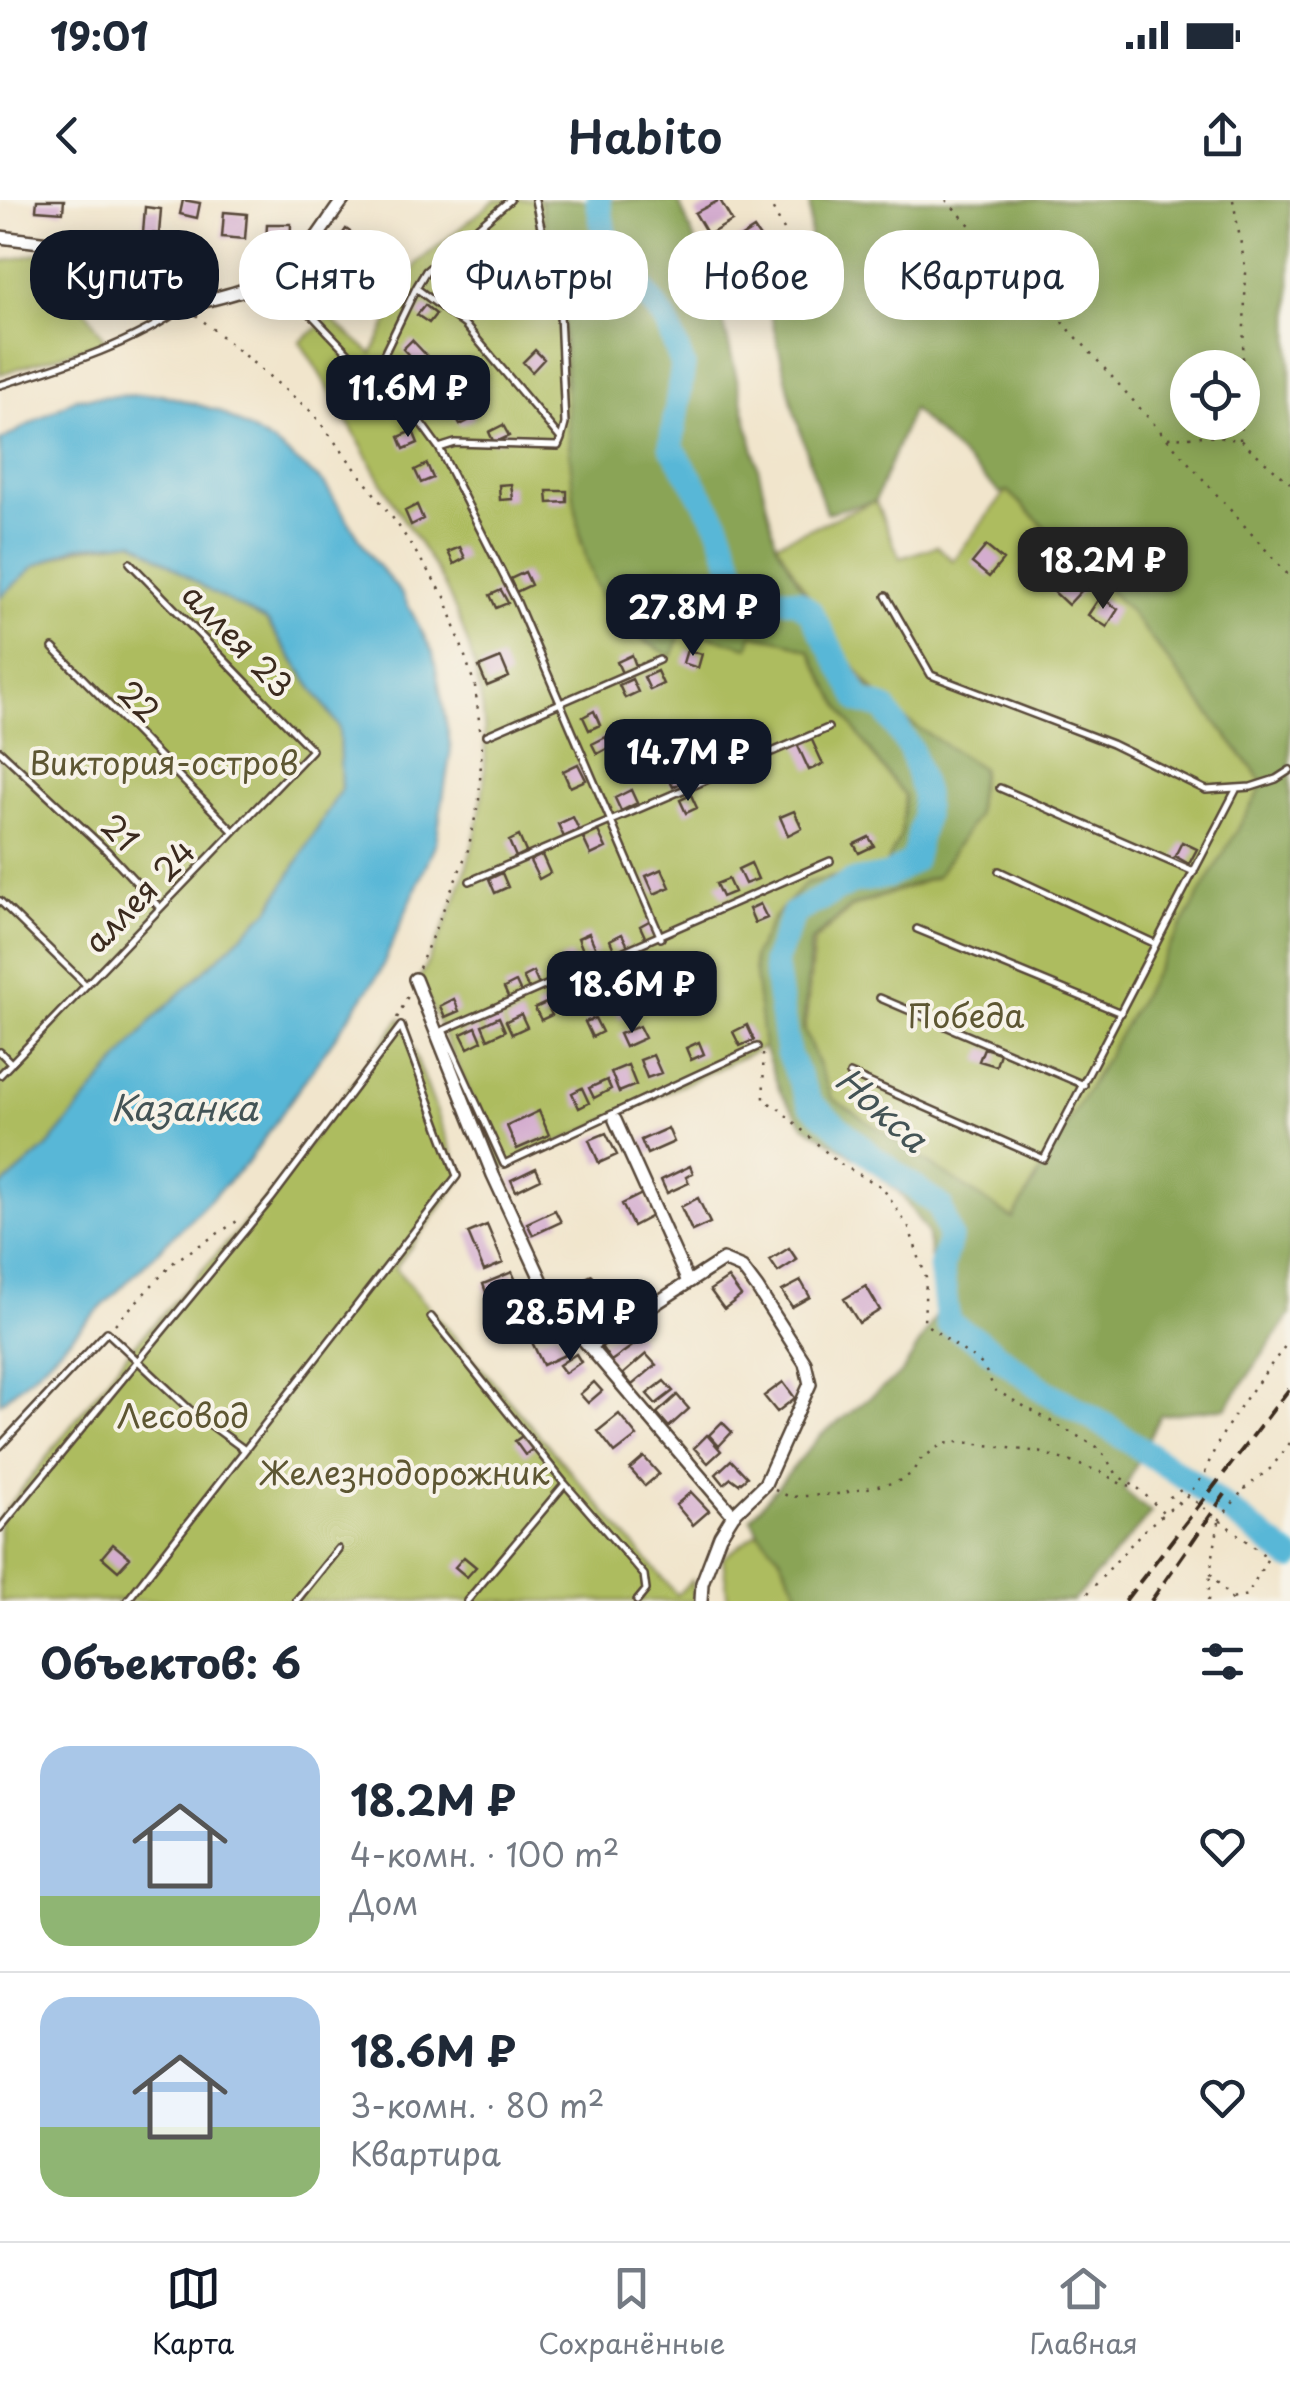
<!DOCTYPE html>
<html lang="ru">
<head>
<meta charset="utf-8">
<style>
  :root { --surface:#fff; --page:#f2f2f3; --text:#1f2937; --muted:#747a83; --line:#e0e1e3; --accent:#111827 }
  body { margin:0; font-family:"Playpen Sans",sans-serif; background:var(--page); color:var(--text); height:100vh; display:flex; flex-direction:column; font-size:38px; white-space:nowrap }
  * { box-sizing:border-box; margin:0 }
  p { font-size:32px; color:var(--muted) }
  .icon { flex:none; width:55px; height:55px; fill:none; stroke:currentColor; stroke-width:2; stroke-linecap:round; stroke-linejoin:round }
  .map { position:relative; height:1401px; overflow:hidden }
  .sheet { display:flex; flex-direction:column; background:var(--surface); flex:1 }
  .sheet>* { flex:none }
  .hud { position:absolute; left:30px; top:30px; width:1230px; height:90px; display:flex; gap:20px }
  .buttons { position:absolute; left:1170px; top:150px; display:grid; gap:20px }
  .buttons a { display:grid; place-items:center; width:90px; height:90px; border-radius:50%; background:var(--surface); box-shadow:0 5px 25px #0003; font-size:50px }
  .price { position:absolute; translate:-50% -85px; padding:0 22px; border-radius:20px; background:var(--accent); color:#fff; font-size:32px; line-height:65px; filter:drop-shadow(0 2px 5px #0008) }
  .price::after { content:''; position:absolute; left:50%; top:60px; width:30px; height:22px; margin-left:-15px; background:inherit; clip-path:polygon(0 0,100% 0,50% 100%) }
  .price.active { background:#222; color:#fff }
  ul { padding:0; list-style:none }
  li { display:flex; align-items:center; gap:30px; height:250px; padding:0 40px }
  li+li { border-top:2px solid var(--line) }
  li span { display:grid; place-items:center; flex:none; width:280px; height:200px; border-radius:30px; color:#555 }
  li>.icon { margin-inline-start:auto }
  span .icon { width:120px; height:120px; fill:#fffc; stroke-width:1 }
  li b { font-size:42px }
  h2 { display:flex; justify-content:space-between; align-items:center; height:120px; padding:0 40px; font-size:42px }
  .pill { padding:0 35px; border-radius:40px; background:var(--surface); box-shadow:0 5px 25px #0003; font-size:35px; line-height:90px }
  .pill.active { background:var(--accent); color:#fff }
  .status { display:flex; justify-content:space-between; align-items:center; height:70px; padding:0 50px; background:var(--surface); direction:ltr }
  .status svg { height:28px; fill:currentColor }
  header { display:flex; justify-content:space-between; align-items:center; height:130px; padding:0 40px; background:var(--surface); font-size:45px; font-weight:600 }
  .dock { display:flex; justify-content:space-around; align-items:center; height:140px; border-top:2px solid var(--line); background:var(--surface); font-size:28px; color:var(--muted) }
  .dock a { display:grid; justify-items:center; gap:5px }
  .dock .active { color:var(--accent) }
  .map>svg:first-child { display:block }
  .green { fill:#adbc5f; stroke:#74733e; stroke-width:2.5 }
  .forest { fill:#8aa456; stroke:#62673a; stroke-width:2.5; fill-rule:evenodd }
  .water { fill:#59b7d7; stroke:#4a707a; stroke-width:2.5 }
  .lines { fill:none; stroke-linecap:round; stroke-linejoin:round }
  .river { stroke:#59b7d7; stroke-width:25 }
  .building { fill:#d4adcf }
  .lane-casing { stroke:#564638; stroke-width:10 }
  .street-casing { stroke:#564638; stroke-width:16 }
  .path { stroke:#564638; stroke-width:2.5; stroke-dasharray:2.5 8; stroke-linecap:butt }
  .lane { stroke:#fff; stroke-width:5 }
  .street { stroke:#fff; stroke-width:11 }
  .rail { stroke:#3b2a1e; stroke-width:4; stroke-dasharray:15 8; stroke-linecap:butt }
  .path-bridge { stroke:#564638; stroke-width:2.5; stroke-dasharray:2.5 8; stroke-linecap:butt }
  .labels { text-anchor:middle; stroke-width:8; stroke-linejoin:round; paint-order:stroke }
  .street-label { font-size:32px; fill:#3b2a1e; stroke:#f7f3e8 }
  .park-label { font-size:32px; fill:#5d5632; stroke:#f7f3e8 }
  .water-label { font-size:35px; font-style:italic; fill:#445456; stroke:#f7f3e8 }
</style>
</head>
<body>
<div class="status"><b>19:01</b><svg viewBox="0 0 49 12"><path d="M0 12V9h3v3zM5 12V6h3v6zM10 12V3h3v9zM15 12V0h3v12zM26 1h20v11H26zM47 4h2v5h-2z"/></svg></div>
<header><svg class="icon" aria-label="back" viewBox="0 0 24 24"><path d="M15 5l-7 7 7 7"/></svg>Habito<svg class="icon" aria-label="share" viewBox="0 0 24 24"><path d="M12 15V3M7 8l5-5 5 5M5 13v7h14v-7"/></svg></header>
<div class="map">
<svg width="1290" height="1401" viewBox="0 0 1290 1401">
  <rect width="100%" height="100%" fill="#f7f3e8"/>
  <filter id="ink" filterUnits="userSpaceOnUse"><feTurbulence type="fractalNoise" baseFrequency=".01" numOctaves="2"/><feDisplacementMap in="SourceGraphic" scale="20" xChannelSelector="R" yChannelSelector="G"/><feConvolveMatrix kernelMatrix="1 2 1 2 8 2 1 2 1" color-interpolation-filters="sRGB"/></filter>
  <filter id="wash" filterUnits="userSpaceOnUse"><feTurbulence type="fractalNoise" baseFrequency=".0048" numOctaves="4" result="noise"/><feDisplacementMap in="SourceGraphic" scale="40" xChannelSelector="R" yChannelSelector="G"/><feGaussianBlur stdDeviation="2.25" result="paint"/><feColorMatrix in="noise" values="0 0 0 0 0 0 0 0 0 0 0 0 0 0 0 0 0 1.4 0 .05"/><feComposite in="paint" operator="in"/></filter>
  <g filter="url(#wash)">
    <rect width="100%" height="100%" fill="#f1e5cc"/>
    <path class="green" d="M495,0H541L562,107L568,235L581,343L671,456L682,429L748,447L751,433L785,441L810,451C835,504 868,551 905,596L901,635L885,666L806,683L773,718L753,758L764,847L503,968L419,779C490,642 514,522 441,379C428,354 410,332 396,307C364,252 335,196 300,142L330,118L372,154L417,63Z
      M47,52L106,141L0,174V62Z
      M1007,290L1128,409L1264,584L1013,1019L832,898L805,831L814,741L853,707L937,677L976,616L982,569L894,514L846,456L776,343L875,301L900,358L937,346L953,361Z
      M134,341L211,391L266,421L339,527L341,589L269,710L153,819L47,947L0,988V397L35,366L78,349Z
      M401,818L462,978L395,1068L677,1395L692,1380L695,1401H0V1317L131,1149L273,992Z
      M758,1332L779,1355L803,1401H728L723,1358Z"/>
    <path class="forest" d="M541,0H678L717,95L776,343L845,462L892,511L981,568L976,616L937,676L851,706L811,741L803,828L832,898L1013,1019L1264,583L1128,409L1008,291L1000,293L912,209L875,301L826,313L794,211L768,103L810,72V0H1290V1115L1226,1208L1160,1215L1124,1290L1151,1313L1073,1401H803L779,1355L758,1332L751,1318L820,1236L902,1173L939,1111L927,1032L900,993L866,964L804,925L780,892L764,847L753,757L774,718L806,683L885,666L901,635L905,596C868,551 835,504 810,451L785,441L752,434L749,447L683,429L672,457C650,444 627,432 611,411C562,348 569,192 563,113C560,75 546,38 541,0ZM1188,168H1242V222H1188Z"/>
    <path class="water" d="M161,194L219,211L276,245L324,283L374,361L402,394L433,453L451,549L436,642L379,774L247,963L35,1173L0,1203V988L47,947L153,819L269,710L341,589L339,527L267,421L211,392L134,341L77,347L35,366L0,397V241L76,198Z"/>
    <g class="lines">
      <path class="river" d="M598,0L608,55L643,90L667,123L683,166L671,246L718,323L739,384L764,396L797,401L810,411L860,501L884,508L911,550L924,594V616L913,661L888,676L852,682L794,713L774,762L788,853L810,903L873,957L940,1006L950,1038L941,1067L948,1123L979,1141L1045,1191L1103,1224L1193,1283L1290,1358"/>
    </g>
    <g id="blocks">
      <path class="building" d="M37,0H64L63,12L36,10Z
        M183,0L200,3L197,18L180,14Z
        M720,0L732,21L708,35L695,13Z
        M145,7L161,9L159,34L143,33Z
        M224,12L247,14L245,39L222,37Z
        M267,24H291L290,46L266,45Z
        M346,29L369,45L356,64L333,48Z
        M754,29L766,46L744,60L732,43Z
        M775,52L789,75L770,87L756,64Z
        M506,63L513,72L501,81L494,72Z
        M356,72L368,84L357,96L344,85Z
        M474,81L485,91L474,101L464,91Z
        M374,87L385,95L373,111L362,102Z
        M425,105L436,114L429,123L417,115Z
        M412,140L428,157L419,166L403,149Z
        M535,150L544,159L532,172L523,162Z
        M434,163L447,179L441,184L432,173L427,177L423,172Z
        M469,207L474,218L460,225L454,214Z
        M503,225L509,236L494,243L489,232Z
        M413,231L418,243L404,249L399,237Z
        M427,264L433,278L421,283L415,270Z
        M511,284L513,299L500,300L499,285Z
        M547,291H567V302L548,303Z
        M417,305L423,319L411,325L405,311Z
        M986,346L1003,360L989,377L972,363Z
        M460,347L465,358L454,364L448,352Z
        M525,372L531,385L516,392L510,379Z
        M1065,372L1083,389L1068,405L1050,388Z
        M501,390L508,403L496,408L490,395Z
        M1100,397L1118,409L1107,427L1088,415Z
        M687,450L702,454L698,468L683,463Z
        M632,455L636,466L622,473L617,462Z
        M501,458L509,477L487,486L479,467Z
        M657,471L663,484L650,490L644,477Z
        M632,479L638,492L625,498L619,485Z
        M594,511L600,525L589,530L583,517Z
        M606,537L610,547L597,554L592,544Z
        M811,538L823,564L809,570L797,544Z
        M578,564L586,580L570,587L563,571Z
        M678,567L684,581L673,587L666,573Z
        M631,590L637,603L621,611L615,598Z
        M691,595L697,608L686,613L680,600Z
        M794,611L802,628L788,635L780,617Z
        M573,617L579,630L564,637L558,624Z
        M598,631L606,648L591,655L583,638Z
        M519,636L526,652L516,657L509,641Z
        M869,637L874,646L859,653L854,644Z
        M1182,642L1197,649L1189,664L1175,656Z
        M542,655L550,673L539,679L530,661Z
        M751,663L758,679L745,684L738,669Z
        M662,669L670,687L654,694L646,676Z
        M502,673L508,687L495,693L489,679Z
        M728,679L734,692L722,697L716,684Z
        M760,704L767,718L755,723L749,709Z
        M651,720L657,734L646,739L640,726Z
        M589,733L598,754L586,758L578,738Z
        M622,734L628,746L615,752L610,740Z
        M662,754L668,769L660,773L653,758Z
        M570,755L577,768L566,773L560,760Z
        M641,763L648,779L637,784L630,768Z
        M533,772L539,785L529,790L523,777Z
        M516,782L521,793L509,799L504,788Z
        M567,792L572,804L561,810L555,798Z
        M454,799L459,811L445,817L440,806Z
        M625,799L632,813L620,818L613,805Z
        M546,803L552,815L541,820L535,808Z
        M521,814L527,827L512,834L506,821Z
        M499,817L505,831L488,839L482,825Z
        M595,818L602,832L592,837L585,822Z
        M747,825L754,840L740,846L733,832Z
        M639,826L645,838L625,847L619,834Z
        M476,827L482,841L468,848L461,834Z
        M699,842L704,854L691,860L686,848Z
        M984,848L1000,853L996,866L979,861Z
        M653,855L661,873L647,878L640,860Z
        M628,865L636,885L619,892L611,872Z
        M607,880L611,889L594,898L589,888Z
        M582,888L589,903L579,908L572,893Z
        M539,911L549,935L517,949L507,926Z
        M668,928L674,942L647,954L641,940Z
        M606,933L617,955L599,963L589,940Z
        M690,966L693,973L686,977L689,983L667,993L661,980Z
        M536,968L541,979L516,991L511,980Z
        M642,994L652,1016L633,1026L622,1004Z
        M698,998L710,1023L692,1031L681,1007Z
        M555,1010L561,1022L533,1035L527,1023Z
        M487,1025L503,1063L484,1071L468,1033Z
        M789,1048L797,1060L778,1072L770,1060Z
        M512,1072L517,1083L487,1095L483,1084Z
        M592,1075L600,1092L578,1103L569,1086Z
        M728,1078L741,1096L724,1109L710,1090Z
        M801,1081L810,1097L792,1107L782,1091Z
        M866,1086L880,1110L859,1123L844,1099Z
        M518,1100L531,1122L514,1132L501,1110Z
        M629,1124L641,1140L611,1161L600,1145Z
        M557,1131L567,1154L543,1165L532,1142Z
        M576,1154L581,1162L565,1173L559,1165Z
        M646,1154L656,1165L632,1185L623,1174Z
        M664,1181L673,1191L656,1204L647,1194Z
        M594,1182L602,1191L588,1203L580,1194Z
        M783,1182L795,1198L777,1212L764,1196Z
        M677,1195L689,1209L669,1227L657,1213Z
        M619,1214L637,1236L615,1253L598,1231Z
        M722,1222L732,1232L719,1246L709,1235Z
        M525,1234L535,1247L525,1255L515,1241Z
        M707,1235L721,1251L708,1263L694,1248Z
        M644,1257L659,1274L645,1286L630,1269Z
        M731,1260L747,1277L739,1284L731,1278L724,1284L716,1274Z
        M691,1292L709,1311L693,1325L676,1305Z
        M113,1344L130,1358L118,1371L102,1357Z
        M464,1357L476,1367L467,1377L455,1367Z"/>
    </g>
  </g>
  <g filter="url(#ink)">
    <use href="#blocks" fill-opacity="0" stroke="#564638" stroke-width="2.5"/>
    <g class="lines">
      <g class="lane-casing">
        <path id="lane" d="M535,0L560,114L565,224L561,239
          M282,76L287,89L350,155L375,173L415,215L439,248L516,400L661,738
          M416,88L426,71L510,0
          M375,173L416,88L465,125L561,239L558,246L455,243L439,248
          M0,185C64,165 129,146 184,107
          M886,396L931,475L1112,544L1206,590L1251,587L1276,579L1290,570
          M53,448L233,631
          M487,535L659,460
          M0,551L107,651L160,708
          M1000,588L1194,672
          M999,671L1156,744
          M470,681L828,528
          M0,701L86,785
          M917,729L1121,813
          M880,798L1084,885
          M443,830L504,964L757,847
          M439,832L830,661
          M0,852L11,863
          M850,874L1044,959L1237,588
          M0,875L312,550L130,363
          M431,1117L565,1284L644,1375L646,1390L637,1401
          M0,1246L107,1132L189,1209L245,1250L127,1401
          M0,1328L271,999L401,826L457,976L245,1250
          M296,1401L338,1349
          M467,1401L565,1284"/>
      </g>
      <g class="street-casing">
        <path id="street" d="M0,37L73,46L133,69L186,106C226,94 271,89 301,57C317,40 329,18 343,0
          M415,779L493,975L552,1103L733,1315
          M615,920L688,1082
          M590,1146L723,1060L742,1068L757,1088L805,1163L810,1184L765,1284L733,1315L720,1336L702,1383L701,1401"/>
      </g>
      <path class="path" d="M768,0L800,60
        M946,0L1081,142L1290,377
        M1233,0L1246,72L1242,179
        M196,115L313,213L398,325L445,397L475,486L480,529
        M1168,238L1206,236L1240,240L1290,283
        M1240,240L1241,222
        M419,768L468,650L479,600L482,542
        M397,818L409,794
        M763,854L764,901L776,906L837,962L882,987L909,1028L926,1078L924,1123L983,1165L995,1190L1099,1248L1118,1276L1139,1289
        M115,1124L175,1061L242,1018
        M1205,1273C1222,1223 1260,1182 1290,1139
        M1244,1289L1271,1268L1290,1243
        M775,1290L790,1297L838,1294L897,1282L911,1274L920,1260L942,1244L963,1242L1039,1252L1099,1271L1123,1285L1139,1289L1164,1313L1186,1298
        M1179,1303L1170,1297L1181,1290L1268,1358L1247,1395L1232,1399
        M1219,1322L1210,1373L1232,1401
        M1081,1401L1142,1332L1163,1314
        M1208,1401L1210,1375"/>
      <use href="#lane" class="lane"/>
      <use href="#street" class="street"/>
      <path class="rail" d="M1125,1401L1290,1188
        M1151,1401L1228,1290"/>
      <path class="path-bridge" d="M1186,1298L1205,1273
        M1219,1320L1244,1289"/>
    </g>
  </g>
  <g class="labels">
    <g class="street-label">
      <text transform="translate(237 441) rotate(46)" y="11">аллея 23</text>
      <text transform="translate(138 502) rotate(45)" y="11">22</text>
      <text transform="translate(119 633) rotate(45)" y="11">21</text>
      <text transform="translate(140 697) rotate(-46)" y="11">аллея 24</text>
    </g>
    <g class="park-label">
      <text x="164" y="575">Виктория-остров</text>
      <text x="966" y="828">Победа</text>
      <text x="183" y="1228">Лесовод</text>
      <text x="404" y="1285">Железнодорожник</text>
    </g>
    <g class="water-label">
      <text x="184" y="921">Казанка</text>
      <text transform="translate(881 910) rotate(41)" y="12">Нокса</text>
    </g>
  </g>
</svg>
<div class="buttons">
<a><svg class="icon" aria-label="locate" viewBox="0 0 24 24"><circle cx="12" cy="12" r="6"/><path d="M12 2v4M12 18v4M2 12h4M18 12h4"/></svg></a>
</div>
<b class="price" style="left:408px;top:240px">11.6M ₽</b>
<b class="price active" style="left:1103px;top:412px">18.2M ₽</b>
<b class="price" style="left:693px;top:459px">27.8M ₽</b>
<b class="price" style="left:688px;top:604px">14.7M ₽</b>
<b class="price" style="left:632px;top:836px">18.6M ₽</b>
<b class="price" style="left:570px;top:1164px">28.5M ₽</b>
<div class="hud">
<a class="pill active">Купить</a>
<a class="pill">Снять</a>
<a class="pill">Фильтры</a>
<a class="pill">Новое</a>
<a class="pill">Квартира</a>
</div>
</div>
<section class="sheet">
<h2>Объектов: 6<svg class="icon" aria-label="filters" viewBox="0 0 24 24"><path d="M4 7h16M4 17h16"/><circle cx="9" cy="7" r="2"/><circle cx="15" cy="17" r="2"/></svg></h2>
<ul>
<li><span style="background:linear-gradient(#a9c7e8 75%,#8fb573 0)"><svg class="icon" aria-label="home" viewBox="0 0 24 24"><path d="M3 11l9-7 9 7M6 9v11h12V9"/></svg></span><div><b>18.2M ₽</b><p>4-комн. · 100 m²</p><p>Дом</p></div><svg class="icon" aria-label="heart" viewBox="0 0 24 24"><path d="M12 20l-8-8c-3-5 5-10 8-4 3-6 11-1 8 4z"/></svg></li>
<li><span style="background:linear-gradient(#a9c7e8 65%,#8fb573 0)"><svg class="icon" aria-label="home" viewBox="0 0 24 24"><path d="M3 11l9-7 9 7M6 9v11h12V9"/></svg></span><div><b>18.6M ₽</b><p>3-комн. · 80 m²</p><p>Квартира</p></div><svg class="icon" aria-label="heart" viewBox="0 0 24 24"><path d="M12 20l-8-8c-3-5 5-10 8-4 3-6 11-1 8 4z"/></svg></li>
</ul>
</section>
<nav class="dock">
<a class="active"><svg class="icon" aria-label="map" viewBox="0 0 24 24"><path d="M3 6l6-2 6 2 6-2v14l-6 2-6-2-6 2zM9 4v14M15 6v14"/></svg>Карта</a>
<a><svg class="icon" aria-label="saved" viewBox="0 0 24 24"><path d="M7 4h10v16l-5-4-5 4z"/></svg>Сохранённые</a>
<a><svg class="icon" aria-label="home" viewBox="0 0 24 24"><path d="M3 11l9-7 9 7M6 9v11h12V9"/></svg>Главная</a>
</nav>
</body>
</html>
